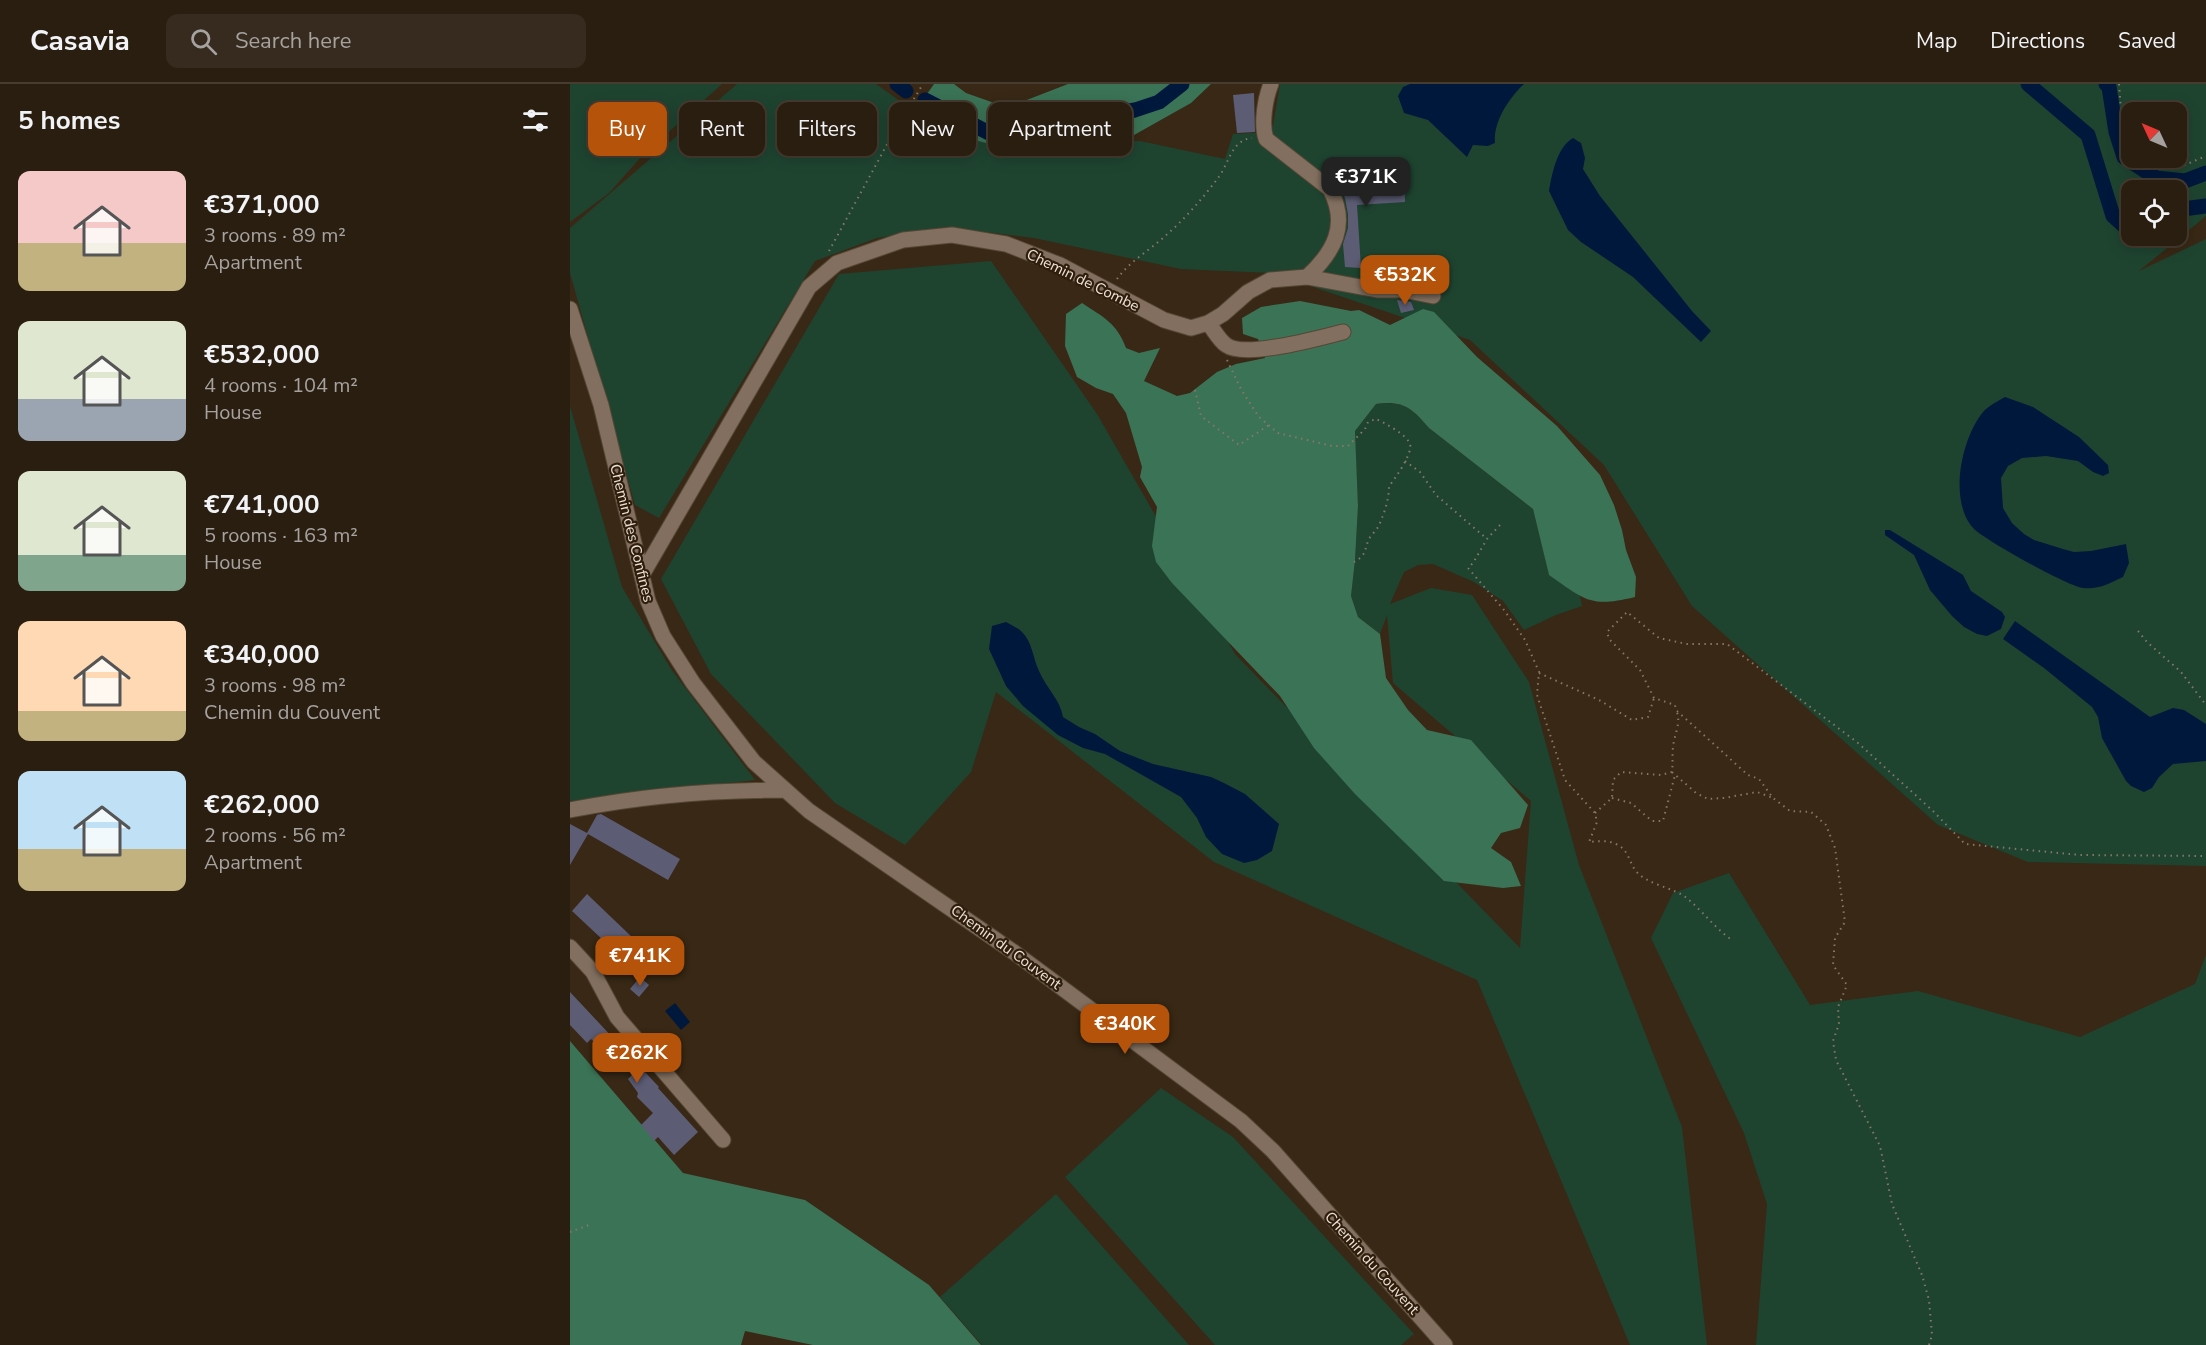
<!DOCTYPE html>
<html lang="en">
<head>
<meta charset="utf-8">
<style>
  :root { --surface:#2a1e10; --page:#362b1e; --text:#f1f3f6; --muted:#a5a29f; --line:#463c30; --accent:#b45309 }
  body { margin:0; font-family:"Nunito Sans",sans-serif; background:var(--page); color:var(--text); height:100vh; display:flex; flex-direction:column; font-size:22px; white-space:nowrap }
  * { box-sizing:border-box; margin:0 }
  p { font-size:20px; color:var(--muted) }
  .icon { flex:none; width:33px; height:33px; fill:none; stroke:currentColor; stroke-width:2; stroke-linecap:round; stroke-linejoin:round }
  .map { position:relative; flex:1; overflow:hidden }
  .sheet { display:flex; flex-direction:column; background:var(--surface); width:570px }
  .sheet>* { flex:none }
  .guide { position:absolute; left:18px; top:18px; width:570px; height:54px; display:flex; gap:12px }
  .needle { width:39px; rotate:314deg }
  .fabs { position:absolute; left:1551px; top:18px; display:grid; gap:12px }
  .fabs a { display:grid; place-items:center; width:66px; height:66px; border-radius:12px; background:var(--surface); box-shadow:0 3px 15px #0003,0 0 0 2px var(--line); font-size:30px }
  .price { position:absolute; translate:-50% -51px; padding:0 14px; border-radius:12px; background:var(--accent); color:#fff; font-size:20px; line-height:39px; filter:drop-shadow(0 2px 3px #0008) }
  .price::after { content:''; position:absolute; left:50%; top:36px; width:18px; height:14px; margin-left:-9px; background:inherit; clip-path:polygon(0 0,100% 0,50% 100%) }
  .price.active { background:#222; color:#fff }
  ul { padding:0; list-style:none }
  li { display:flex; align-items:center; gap:18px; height:150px; padding:0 18px }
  li span { display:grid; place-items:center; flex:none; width:168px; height:120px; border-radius:12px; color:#555 }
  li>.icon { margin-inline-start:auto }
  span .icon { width:72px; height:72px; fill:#fffc; stroke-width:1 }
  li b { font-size:26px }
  h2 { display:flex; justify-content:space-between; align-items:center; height:72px; padding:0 18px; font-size:26px }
  .chip { padding:0 21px; border-radius:12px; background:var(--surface); box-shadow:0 3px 15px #0003,0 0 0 2px var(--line); font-size:21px; line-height:54px }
  .chip.active { background:var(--accent); color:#fff }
  header { display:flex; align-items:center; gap:36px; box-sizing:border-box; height:84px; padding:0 30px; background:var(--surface); border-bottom:2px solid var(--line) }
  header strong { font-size:28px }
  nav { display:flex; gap:33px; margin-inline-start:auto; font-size:21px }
  .search { width:420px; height:54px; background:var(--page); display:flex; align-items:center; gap:15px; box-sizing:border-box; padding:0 21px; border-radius:12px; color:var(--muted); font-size:22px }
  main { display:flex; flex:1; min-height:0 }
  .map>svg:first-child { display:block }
  .green { fill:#1e4430; fill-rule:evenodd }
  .forest { fill:#3b7356 }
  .water { fill:#00183c }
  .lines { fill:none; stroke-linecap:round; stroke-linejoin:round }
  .canal { stroke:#00183c; stroke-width:15 }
  .building { fill:#5c5d75 }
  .minor-casing { stroke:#554634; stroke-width:17 }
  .path { stroke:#867868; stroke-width:2; stroke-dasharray:1.5 4.5; stroke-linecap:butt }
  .minor { stroke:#826f5f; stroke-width:15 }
  .labels { text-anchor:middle; stroke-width:4.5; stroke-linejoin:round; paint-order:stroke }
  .street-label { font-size:15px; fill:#ede2d7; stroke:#2e1e0b }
</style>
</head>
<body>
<header>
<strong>Casavia</strong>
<div class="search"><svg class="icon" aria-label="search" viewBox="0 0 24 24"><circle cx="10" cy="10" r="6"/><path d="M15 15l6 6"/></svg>Search here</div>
<nav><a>Map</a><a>Directions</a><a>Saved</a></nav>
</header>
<main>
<section class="sheet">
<h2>5 homes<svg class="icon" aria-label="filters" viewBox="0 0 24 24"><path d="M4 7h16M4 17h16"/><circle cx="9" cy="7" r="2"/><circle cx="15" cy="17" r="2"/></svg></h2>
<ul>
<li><span style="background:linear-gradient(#f6c9c9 60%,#c2b280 0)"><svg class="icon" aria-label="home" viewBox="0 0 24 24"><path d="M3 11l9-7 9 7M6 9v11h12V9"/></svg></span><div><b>€371,000</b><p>3 rooms · 89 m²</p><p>Apartment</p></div></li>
<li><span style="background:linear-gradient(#dfe7d0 65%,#9aa5b1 0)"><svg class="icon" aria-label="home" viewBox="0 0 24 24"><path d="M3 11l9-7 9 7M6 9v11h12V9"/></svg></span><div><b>€532,000</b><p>4 rooms · 104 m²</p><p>House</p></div></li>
<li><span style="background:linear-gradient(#dfe7d0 70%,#7fa58c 0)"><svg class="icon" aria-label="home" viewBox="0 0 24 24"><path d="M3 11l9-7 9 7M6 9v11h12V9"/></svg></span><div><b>€741,000</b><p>5 rooms · 163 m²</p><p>House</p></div></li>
<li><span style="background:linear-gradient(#ffd9b3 75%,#c2b280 0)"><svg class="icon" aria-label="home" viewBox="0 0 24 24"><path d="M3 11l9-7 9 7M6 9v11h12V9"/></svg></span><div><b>€340,000</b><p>3 rooms · 98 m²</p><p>Chemin du Couvent</p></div></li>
<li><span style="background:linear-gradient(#bfe0f5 65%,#c2b280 0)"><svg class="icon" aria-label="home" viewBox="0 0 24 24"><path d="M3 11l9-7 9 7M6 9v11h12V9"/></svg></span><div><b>€262,000</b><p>2 rooms · 56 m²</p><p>Apartment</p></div></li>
</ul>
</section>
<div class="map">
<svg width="1636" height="1261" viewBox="0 0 1636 1261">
  <rect width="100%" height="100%" fill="#382815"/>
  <path class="green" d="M0,0H152L71,73L39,109L0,138Z
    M167,0H306L344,27L449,59L570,57L655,75L663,50L702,48L710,0H1636V132L1569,187L1636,155V782L1458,778L1368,741L1122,522L1034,381L900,256L702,189L611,185L464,154L375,143L307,154L245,177L89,434L65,421L0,189V144ZM1562,28H1606V74H1562ZM1562,106H1606V152H1562Z
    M421,177L527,330L665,570L950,864L961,717L823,599L817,531L810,550L788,533L781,512L785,476L788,422L785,347L806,320C832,316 843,324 859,344L963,425L979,490L1010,512L1012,522L986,531L954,546L933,517L904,498L863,480L848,481L834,488L820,520L861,504L902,511L959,598L1009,781L1112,1043L1137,1261H1060L907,896L644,778L426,608L401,688L335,761L265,719L141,590L91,495L269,190Z
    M0,322L52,503L101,585L185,696L0,717Z
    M1159,789L1240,921L1348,907L1510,953L1625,900L1636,871V1261H1186L1197,1120L1174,1049L1081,854L1103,809Z
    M591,1004L663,1053L844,1250L831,1261H645L495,1093Z
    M486,1110L619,1261H412L370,1213Z"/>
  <path class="forest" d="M364,0H384L396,9L430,21L449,19L498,0H641L621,19L557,55L524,64L490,68L446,67L397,54L353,29L357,10Z
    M730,217L781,227L789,226L820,241L853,225L864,228L907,273L987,342L1030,391L1044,421L1052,446L1056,466L1066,493L1065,513C1020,524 1015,516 979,491L963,425L859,344C842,324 833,316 806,320L785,347L788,422L785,476L781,512L788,533L810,550L816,594L838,626L857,646L901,656L958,721L950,744L931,749L921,764L941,778L951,802L933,804L874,797L785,710L744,664L710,612L602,499L586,478L582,462L587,423L570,393L572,383L556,329L543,310L526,304L507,293L495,262L496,230L512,219C533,233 547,239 556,264L569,269L590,264L574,297L607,312L620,309L647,288L666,280L695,274L688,255L673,250L672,234L691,223Z
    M0,957L113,1089L235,1116L359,1201L411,1261H243L175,1247L171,1261H0Z"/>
  <path class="water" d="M840,0H954C939,14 923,38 925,59L918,62L903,61L897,73L858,36L834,29L828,12L833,3Z
    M1003,54L1011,59L1015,74L1013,85L1030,112L1122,227L1141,247L1131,258L1063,193L1011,158L998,146L979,107C982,90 987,63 1003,54Z
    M1435,313L1463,323L1509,353L1538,381L1539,389L1533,392L1523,388L1508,377L1476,372L1452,374L1438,382L1431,394L1433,424L1442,439L1454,450L1464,456L1493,465L1504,468L1521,467L1556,460L1559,479L1553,493C1540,499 1528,506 1513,504C1499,503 1415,456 1404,445C1378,418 1391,355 1413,328C1418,322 1428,317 1435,313Z
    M1315,446H1320L1393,491L1401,507L1432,528L1435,533L1431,545L1417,552L1407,550L1394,543L1382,532L1360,506L1344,471L1315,451Z
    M1445,537L1580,633L1603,624L1614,626L1636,640V677L1603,680L1589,693L1582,704L1574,708L1561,702L1556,697L1532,654L1528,633L1522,623L1474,584L1433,555Z
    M436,538C441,541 448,544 452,548C463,559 463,575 469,587C476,604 490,615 493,633L509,643L525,650L550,667L583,680L641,693L654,699L675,710L709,740L702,767L687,776L674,779L652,770L636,753L627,734L611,713L535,670L513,664L488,651L453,622L436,602L419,565L422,542Z
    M105,919L120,938L111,946L95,927Z"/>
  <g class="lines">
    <path class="canal" d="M327,0L336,7
      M1458,0L1518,51L1543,132L1562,149
      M1536,0L1539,3L1546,48L1554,73L1586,94L1615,97L1636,89
      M355,16L421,50L565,26L589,18L612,0
      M1606,129L1613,125L1636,122"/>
  </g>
  <path class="building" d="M684,9L685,48L667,49L663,11Z
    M834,94L835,118L787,121L791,184L775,183L773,160L778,144V130L775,114L767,97Z
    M827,216L841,218L844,226L831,229Z
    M31,730L110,775L98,796L18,750L0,781V740L17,749L27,731Z
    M17,810L64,855L49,871L2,827Z
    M70,893L79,901L69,913L60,905Z
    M0,908L89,1003L88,1004L128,1048L104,1071L88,1053L84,1057L71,1041L83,1029L67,1013L68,1009L58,995L62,991L33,959L29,963L21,955L17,959L0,941Z"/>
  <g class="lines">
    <g class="minor-casing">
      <path id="minor" d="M701,0C695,15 691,40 696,55L760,105C779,141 764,168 737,193
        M0,225L31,321L78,517L93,552L123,599L184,678L239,727L445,869L671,1037L703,1067L875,1261
        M638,239C644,246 649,256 656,261C675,275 749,254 773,248
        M72,491L239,203L267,179L333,156L382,151L436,160L490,181L594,236L621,244L638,239L653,230L678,208L700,196L737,193L807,206H833L863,212
        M0,726C70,712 144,706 215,706
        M0,863L23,888L47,933L153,1056"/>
    </g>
    <path class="path" d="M1549,0L1552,39L1562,64
      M1569,74L1583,83H1610L1636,72
      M259,167L326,44L353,0
      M547,195C561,176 579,167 595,152C614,136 633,114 648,94C659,80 661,56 682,54
      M657,276L672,307L689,333L708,349L762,362H778L795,345L798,338L806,335C815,339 837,351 840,360C843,369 825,395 819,402C819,415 815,427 810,439C808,445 802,450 799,455C794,466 797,471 784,478
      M625,306L631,332L669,361L699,341
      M835,377L850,388L866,411L917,455
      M930,441L917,455L903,479L898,484L934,526L955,556L969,588L967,611L995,696L1025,729L1027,738L1019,758C1028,757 1038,756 1046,760C1058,765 1059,777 1065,786C1076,801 1104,803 1118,815C1133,828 1146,845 1162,856
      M1568,547L1577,558L1611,588L1636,621
      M969,589L1029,616L1062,636L1078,633L1084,614
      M1102,688L1126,709L1138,715L1154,714L1187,708L1203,714
      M1042,714L1061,719L1082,737H1093L1105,691
      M1025,729L1042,714L1043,696L1051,688L1091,691L1102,688C1103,679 1102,672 1103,663C1104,651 1111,640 1107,628
      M0,1148L19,1141
      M1359,1261L1362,1251L1359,1216L1352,1191L1322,1120L1310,1062L1266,976L1263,957L1269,940L1268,923L1277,901L1263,881L1265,854L1275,838L1265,764L1256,741L1241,728L1220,727L1203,714L1189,695L1178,691L1106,626L1105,621L1084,614L1070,586L1039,555L1037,548L1057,528L1089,554L1117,560H1157L1288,659L1363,727L1395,760L1510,771L1636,772"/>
    <use href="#minor" class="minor"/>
  </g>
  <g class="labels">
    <g class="street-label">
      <text transform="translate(513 196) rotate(26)" y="5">Chemin de Combe</text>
      <text transform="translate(62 449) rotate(76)" y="5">Chemin des Confines</text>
      <text transform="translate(436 863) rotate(36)" y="5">Chemin du Couvent</text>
      <text transform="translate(802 1179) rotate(48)" y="5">Chemin du Couvent</text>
    </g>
  </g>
</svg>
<div class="fabs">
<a><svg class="needle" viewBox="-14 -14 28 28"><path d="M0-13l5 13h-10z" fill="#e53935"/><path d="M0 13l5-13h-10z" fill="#a5a29f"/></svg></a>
<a><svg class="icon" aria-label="locate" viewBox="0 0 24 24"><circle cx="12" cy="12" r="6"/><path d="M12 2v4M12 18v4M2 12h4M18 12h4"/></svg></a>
</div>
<b class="price active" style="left:796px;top:124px">€371K</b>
<b class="price" style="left:835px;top:222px">€532K</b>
<b class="price" style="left:70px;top:903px">€741K</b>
<b class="price" style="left:555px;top:971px">€340K</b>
<b class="price" style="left:67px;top:1000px">€262K</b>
<div class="guide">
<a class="chip active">Buy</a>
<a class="chip">Rent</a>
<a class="chip">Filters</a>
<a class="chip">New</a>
<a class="chip">Apartment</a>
</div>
</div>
</main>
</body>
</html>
